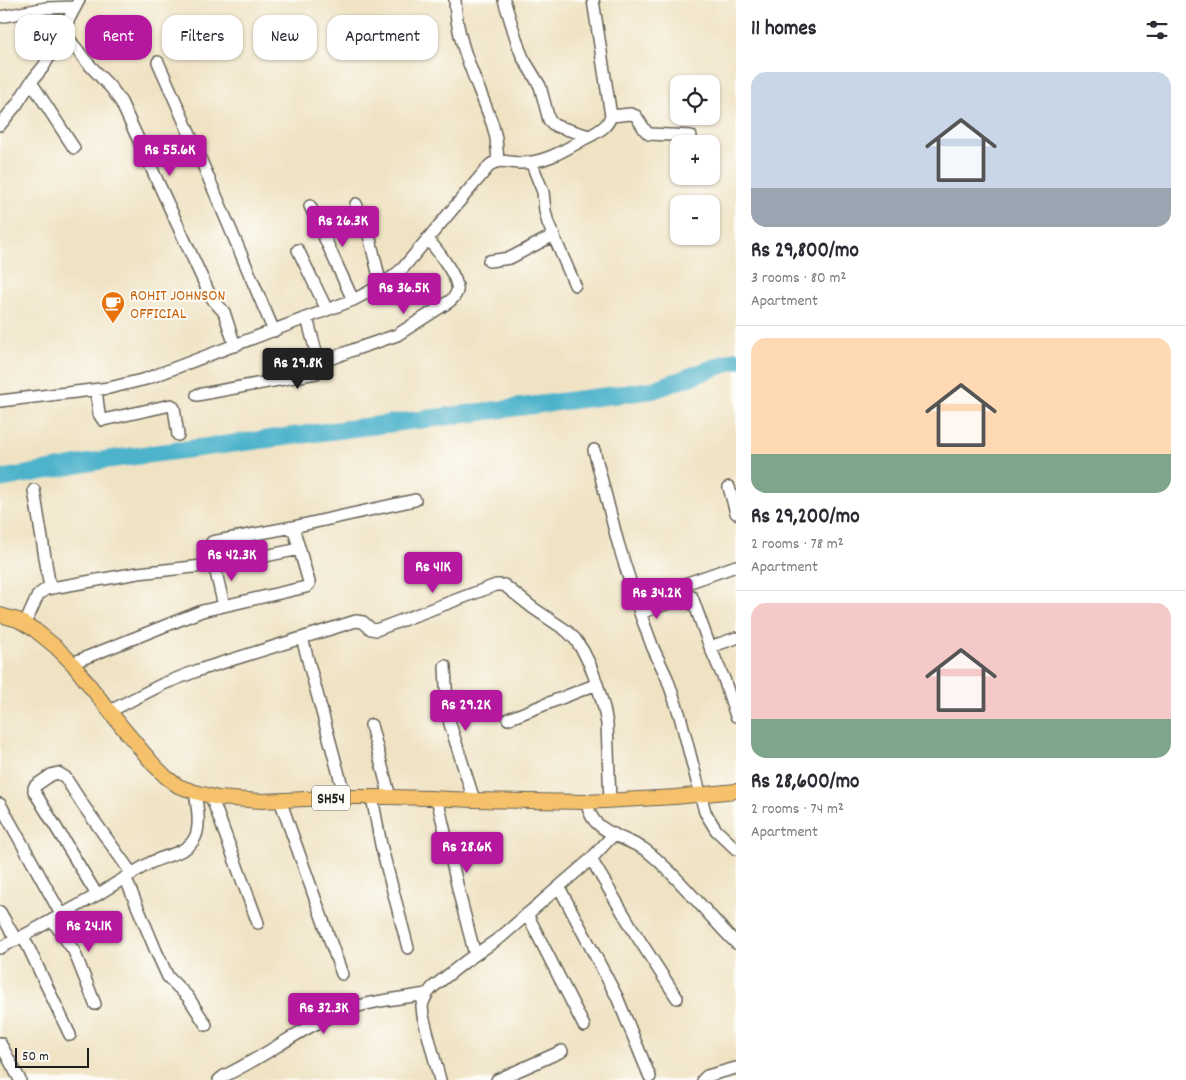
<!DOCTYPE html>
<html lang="en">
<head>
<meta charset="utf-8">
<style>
  :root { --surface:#fff; --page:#f7f7f7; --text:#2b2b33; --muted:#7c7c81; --line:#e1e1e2; --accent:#b5179e }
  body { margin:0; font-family:Dekko,sans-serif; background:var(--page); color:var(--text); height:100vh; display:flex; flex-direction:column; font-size:19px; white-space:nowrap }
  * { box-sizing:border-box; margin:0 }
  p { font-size:16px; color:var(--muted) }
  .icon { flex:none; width:28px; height:28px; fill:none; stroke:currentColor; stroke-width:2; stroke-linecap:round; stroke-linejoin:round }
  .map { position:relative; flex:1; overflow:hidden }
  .panel { display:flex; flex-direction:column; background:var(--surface); width:450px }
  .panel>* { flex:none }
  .banner { position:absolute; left:15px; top:15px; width:475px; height:45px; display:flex; gap:10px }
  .controls { position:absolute; left:670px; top:75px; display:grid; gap:10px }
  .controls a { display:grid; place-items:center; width:50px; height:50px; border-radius:10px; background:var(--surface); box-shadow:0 1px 4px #0004; font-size:25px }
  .scale { position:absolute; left:15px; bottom:12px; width:74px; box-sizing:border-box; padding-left:5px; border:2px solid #1c1c1c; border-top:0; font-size:14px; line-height:18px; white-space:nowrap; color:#1c1c1c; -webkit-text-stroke:4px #fdfcf7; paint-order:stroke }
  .price { position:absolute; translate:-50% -42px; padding:0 11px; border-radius:5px; background:var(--accent); color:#fff; font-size:16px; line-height:32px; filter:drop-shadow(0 1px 2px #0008) }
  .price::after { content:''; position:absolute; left:50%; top:30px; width:15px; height:11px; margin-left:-8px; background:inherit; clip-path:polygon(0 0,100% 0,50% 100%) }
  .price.selected { background:#222; color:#fff }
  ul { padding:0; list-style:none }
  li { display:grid; align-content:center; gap:10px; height:265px; padding:0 15px }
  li+li { border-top:1px solid var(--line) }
  li span { display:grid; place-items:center; height:155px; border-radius:15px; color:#555 }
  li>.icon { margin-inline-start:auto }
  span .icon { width:90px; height:90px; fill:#fffc; stroke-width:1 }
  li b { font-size:21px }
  h2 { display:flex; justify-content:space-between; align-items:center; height:60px; padding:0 15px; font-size:21px }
  .tag { padding:0 18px; border-radius:15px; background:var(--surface); box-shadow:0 1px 4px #0004; font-size:18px; line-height:45px }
  .tag.selected { background:var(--accent); color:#fff }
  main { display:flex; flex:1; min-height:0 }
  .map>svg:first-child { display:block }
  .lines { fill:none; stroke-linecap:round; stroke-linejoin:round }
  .river { stroke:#4db3cb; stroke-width:18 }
  .minor-casing { stroke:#666257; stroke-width:14 }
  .major-casing { stroke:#666257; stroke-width:16 }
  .minor { stroke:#fff; stroke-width:11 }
  .major { stroke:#f5c16b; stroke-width:14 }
  .labels { text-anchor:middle; stroke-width:4; stroke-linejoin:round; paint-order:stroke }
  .shield { fill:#fdfcf7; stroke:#605f5e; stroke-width:1 }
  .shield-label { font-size:15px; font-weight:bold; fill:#1c1c1c }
  .food-label { font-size:16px; fill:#c56008; stroke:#fdfcf7; text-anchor:start }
</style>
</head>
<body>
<main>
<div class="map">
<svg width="736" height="1080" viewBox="0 0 736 1080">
  <rect width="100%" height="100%" fill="#fdfcf7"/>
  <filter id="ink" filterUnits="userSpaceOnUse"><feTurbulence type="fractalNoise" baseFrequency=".02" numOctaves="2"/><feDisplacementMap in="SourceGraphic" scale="10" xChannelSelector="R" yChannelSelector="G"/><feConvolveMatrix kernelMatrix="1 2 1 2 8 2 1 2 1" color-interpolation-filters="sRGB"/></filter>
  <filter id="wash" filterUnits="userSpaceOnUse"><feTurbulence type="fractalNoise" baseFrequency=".0096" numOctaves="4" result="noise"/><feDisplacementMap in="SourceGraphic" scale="20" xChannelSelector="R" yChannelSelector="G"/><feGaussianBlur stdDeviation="1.12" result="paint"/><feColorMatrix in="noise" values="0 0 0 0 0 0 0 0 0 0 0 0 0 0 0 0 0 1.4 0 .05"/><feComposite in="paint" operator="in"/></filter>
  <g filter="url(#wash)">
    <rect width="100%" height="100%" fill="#f0e3c4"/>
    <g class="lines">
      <path class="river" d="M0,479L104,460L653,390L736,360"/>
    </g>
  </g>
  <g filter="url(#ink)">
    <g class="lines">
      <g class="minor-casing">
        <path id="minor" d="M455,0C456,44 479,85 493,126L496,138L498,161
          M504,0L519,48L523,58L540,86L549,120L553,124L556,126L589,136
          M0,17L46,8L75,7
          M63,31L85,60L112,89L121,102L209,293L214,301L224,312L235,346
          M158,62C198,151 235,241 274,331
          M31,82L74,148
          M611,116L631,114L636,116L645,130L649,134L691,136
          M0,125L17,104L31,82L44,66L79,0
          M531,162L543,192L545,211L548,223L575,285
          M356,204L369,235L381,285
          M310,206L353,300
          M298,250L327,310
          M489,261L510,258L554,235
          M319,363L353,350L397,335L450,301C453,298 456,296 457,291C460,279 436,248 427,239
          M96,390L99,414L103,420L171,405L174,408L178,435
          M197,395L316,373L319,367V363L307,318
          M0,401L109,388L146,379L353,300C371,291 388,282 403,268L490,165C499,158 510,163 520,163C545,163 565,150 586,138C592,135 600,131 605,126C608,123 610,119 611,116L593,0
          M594,450L618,543L640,613L653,648L667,678L680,716L705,812L716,830L736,849
          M729,487L736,513
          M34,490L50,588
          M212,542L293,527L415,500
          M214,564L224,606
          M676,601L672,590L673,588L736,566
          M640,613L689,596L692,597L710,647L724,679L736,716
          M25,624L38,595L46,589L138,573L230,563L300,549
          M302,638L345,797
          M710,647L736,638
          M72,663L202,611L306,587L309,584V582L293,527
          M445,666L447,707L450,724L474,800
          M110,711L163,684L199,670L356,621L363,622L371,629L376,630L496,585H504L533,608L567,631L575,639L583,651L590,665L597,684L604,708L607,724L610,801
          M508,719L597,684
          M371,725L390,797
          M211,796L258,923
          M372,797L381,845L408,948
          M437,798L460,897L475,955
          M280,800L342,974
          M586,802C588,807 589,812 592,817C600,832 629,840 644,849C653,855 662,864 670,872C693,895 713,920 736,943
          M0,804L61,914
          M591,859L635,933L677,998
          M125,877L156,951L168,977L188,997L206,1025
          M559,887L617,997L650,1077
          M97,895L34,791V788L35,786L51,775L58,773L65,777L83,805L132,874
          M0,912L16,940
          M527,914L584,1026
          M52,920L74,951L95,1004
          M23,936L70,1035
          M0,948C33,931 65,913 97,895C115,884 132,873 150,863C163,856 184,854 193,841C202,829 197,806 195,792
          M0,1043L20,1080
          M219,1080L224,1076C269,1055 307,1022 355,1007C378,1000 403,998 427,994
          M440,1080L423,1016L422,1006L424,1000L427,994L433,987L466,961L501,937L591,859L614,834
          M497,1080L562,1051
          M703,1080L707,1076L736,1068"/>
      </g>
      <g class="major-casing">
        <path id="major" d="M0,615L18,620L35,630L56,647L72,663L122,727L154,765L166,777L178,786L195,792L218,798L262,801L349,797H390L429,798L474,800L586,802L675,797L736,791"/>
      </g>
      <use href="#minor" class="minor"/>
      <use href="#major" class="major"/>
    </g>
  </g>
  <defs>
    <g id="cafe-pin" transform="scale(1.25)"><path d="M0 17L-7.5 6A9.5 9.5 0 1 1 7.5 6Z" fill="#e8710a" stroke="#fdfcf7"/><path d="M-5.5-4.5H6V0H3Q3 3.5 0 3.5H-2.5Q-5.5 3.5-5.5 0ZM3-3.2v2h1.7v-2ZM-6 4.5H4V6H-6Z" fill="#fff"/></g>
  </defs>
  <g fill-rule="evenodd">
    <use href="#cafe-pin" x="113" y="303"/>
  </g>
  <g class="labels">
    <rect class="shield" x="312" y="785.5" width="38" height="25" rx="4"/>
    <g class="shield-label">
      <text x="331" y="803">SH54</text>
    </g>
    <g class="food-label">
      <text x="130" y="300">ROHIT JOHNSON<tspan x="130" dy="18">OFFICIAL</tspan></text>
    </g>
  </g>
</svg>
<div class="controls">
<a><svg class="icon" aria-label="locate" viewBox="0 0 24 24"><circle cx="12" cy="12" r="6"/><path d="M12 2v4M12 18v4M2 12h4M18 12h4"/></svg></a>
<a>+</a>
<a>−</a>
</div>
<div class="scale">50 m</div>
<b class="price" style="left:170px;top:177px">Rs 55.6K</b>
<b class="price" style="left:343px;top:248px">Rs 26.3K</b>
<b class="price" style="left:404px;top:315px">Rs 36.5K</b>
<b class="price selected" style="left:298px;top:390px">Rs 29.8K</b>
<b class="price" style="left:232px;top:582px">Rs 42.3K</b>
<b class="price" style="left:433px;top:594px">Rs 41K</b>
<b class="price" style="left:657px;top:620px">Rs 34.2K</b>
<b class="price" style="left:466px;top:732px">Rs 29.2K</b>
<b class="price" style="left:467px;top:874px">Rs 28.6K</b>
<b class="price" style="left:89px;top:953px">Rs 24.1K</b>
<b class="price" style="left:324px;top:1035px">Rs 32.3K</b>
<div class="banner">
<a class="tag">Buy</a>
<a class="tag selected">Rent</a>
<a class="tag">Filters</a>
<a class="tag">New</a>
<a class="tag">Apartment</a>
</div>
</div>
<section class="panel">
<h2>11 homes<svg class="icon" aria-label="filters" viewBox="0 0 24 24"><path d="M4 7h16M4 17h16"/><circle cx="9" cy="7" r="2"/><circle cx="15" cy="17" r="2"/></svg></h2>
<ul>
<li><span style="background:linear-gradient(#c9d6e8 75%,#9aa5b1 0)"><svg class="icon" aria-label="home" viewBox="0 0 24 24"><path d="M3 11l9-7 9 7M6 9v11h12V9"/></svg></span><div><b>Rs 29,800/mo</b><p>3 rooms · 80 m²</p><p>Apartment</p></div></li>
<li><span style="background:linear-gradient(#ffd9b3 75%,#7fa58c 0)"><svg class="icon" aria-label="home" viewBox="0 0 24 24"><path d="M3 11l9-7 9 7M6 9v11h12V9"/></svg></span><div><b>Rs 29,200/mo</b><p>2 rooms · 78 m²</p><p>Apartment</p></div></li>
<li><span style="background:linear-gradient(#f6c9c9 75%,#7fa58c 0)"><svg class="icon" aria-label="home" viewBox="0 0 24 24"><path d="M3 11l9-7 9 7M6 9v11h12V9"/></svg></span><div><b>Rs 28,600/mo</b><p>2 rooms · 74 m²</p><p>Apartment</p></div></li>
</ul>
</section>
</main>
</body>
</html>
